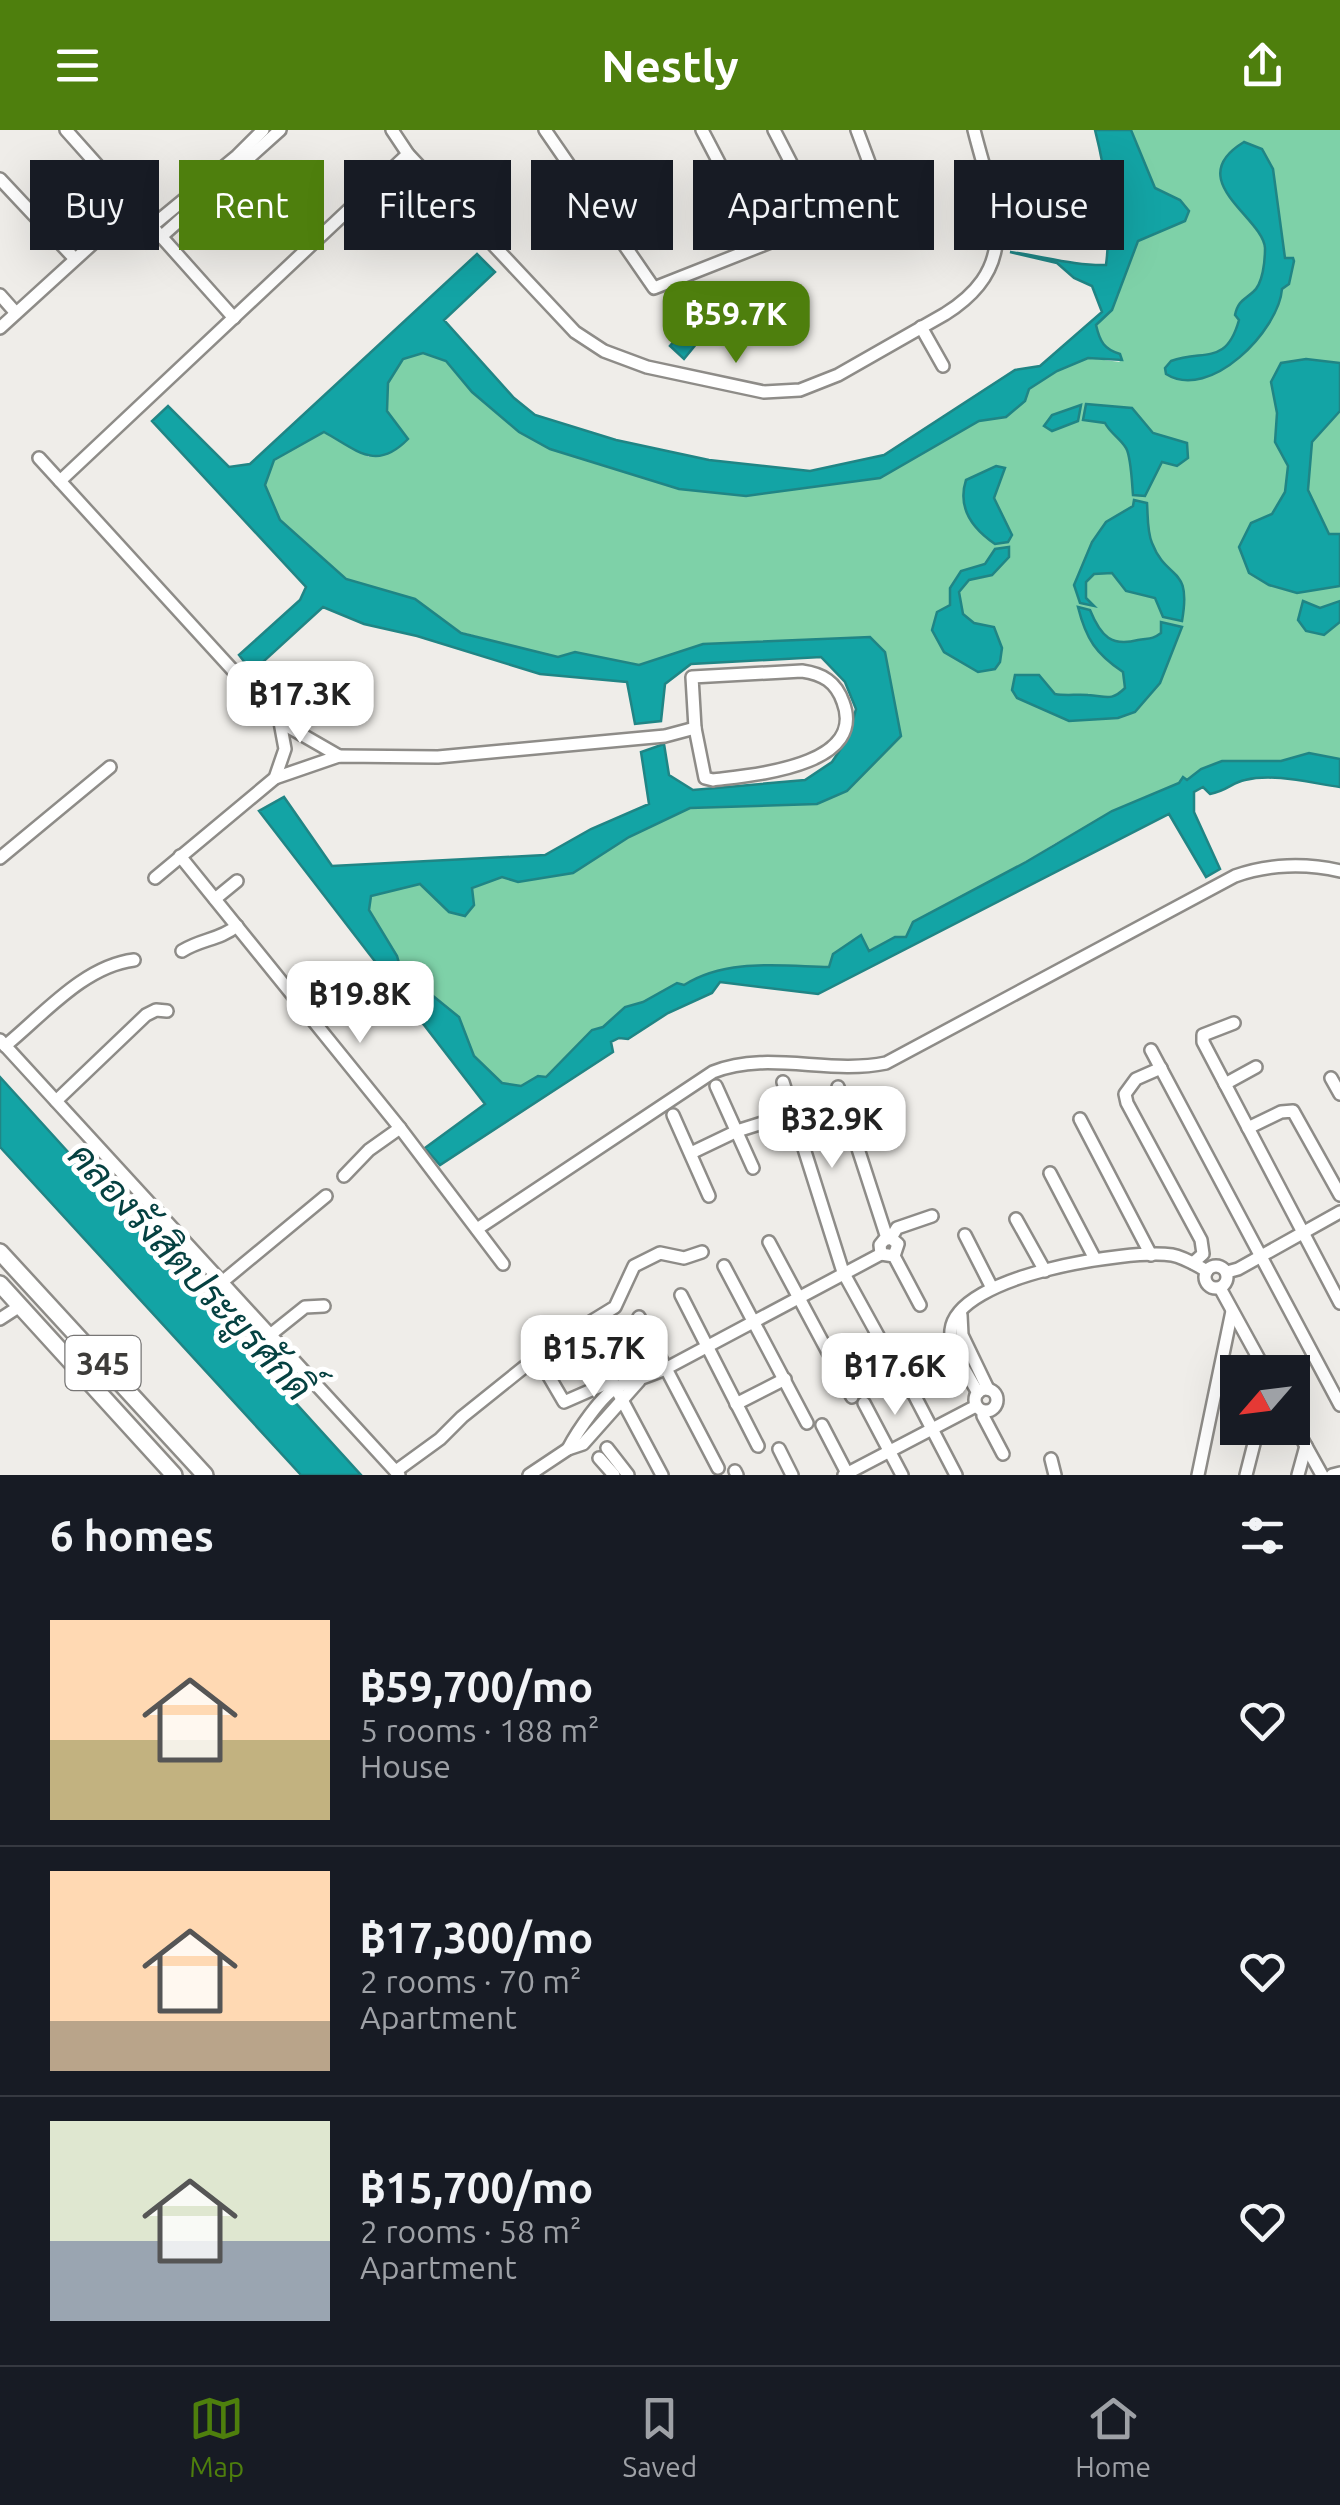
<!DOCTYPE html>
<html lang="en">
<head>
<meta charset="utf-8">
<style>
	body { margin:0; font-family:Ubuntu,Sarabun,sans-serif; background:#20242c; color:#f1f3f6; height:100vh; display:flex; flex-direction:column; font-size:38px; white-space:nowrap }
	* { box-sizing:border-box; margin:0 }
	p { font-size:32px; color:#9ea1a6 }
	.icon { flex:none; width:55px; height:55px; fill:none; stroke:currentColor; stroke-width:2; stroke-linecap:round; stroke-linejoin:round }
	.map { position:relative; height:1345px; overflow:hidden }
	.panel { display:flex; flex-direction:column; background:#171b24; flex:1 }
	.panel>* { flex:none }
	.top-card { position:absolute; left:30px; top:30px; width:1280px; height:90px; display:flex; gap:20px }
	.needle { width:65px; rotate:242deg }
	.fabs { position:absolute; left:1220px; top:1225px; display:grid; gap:20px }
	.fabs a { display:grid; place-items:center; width:90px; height:90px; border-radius:0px; background:#171b24; box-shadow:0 10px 40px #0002; font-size:50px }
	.price { position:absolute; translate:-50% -85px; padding:0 22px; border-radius:20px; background:#fff; color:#222; font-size:32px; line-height:65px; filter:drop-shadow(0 2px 5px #0008) }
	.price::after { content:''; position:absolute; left:50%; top:60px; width:30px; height:22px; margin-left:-15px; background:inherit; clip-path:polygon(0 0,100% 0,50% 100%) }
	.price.on { background:#4e7f0d; color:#fff }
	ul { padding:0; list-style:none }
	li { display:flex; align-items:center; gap:30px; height:250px; padding:0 50px }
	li+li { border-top:2px solid #363941 }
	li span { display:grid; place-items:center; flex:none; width:280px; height:200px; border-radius:0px; color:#555 }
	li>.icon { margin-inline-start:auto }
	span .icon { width:120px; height:120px; fill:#fffc; stroke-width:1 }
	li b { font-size:42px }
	h2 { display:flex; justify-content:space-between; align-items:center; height:120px; padding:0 50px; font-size:42px }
	.chip { padding:0 35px; border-radius:0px; background:#171b24; box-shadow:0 10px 40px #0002; font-size:35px; line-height:90px }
	.chip.on { background:#4e7f0d; color:#fff }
	header { display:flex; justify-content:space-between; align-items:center; height:130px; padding:0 50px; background:#4e7f0d; color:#fff; font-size:45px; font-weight:700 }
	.tabs { display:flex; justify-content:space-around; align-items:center; height:140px; border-top:2px solid #363941; background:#171b24; font-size:28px; color:#9ea1a6 }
	.tabs a { display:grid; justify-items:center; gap:5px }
	.tabs .on { color:#4e7f0d }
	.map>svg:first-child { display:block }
	.green { fill:#7ed1a8 }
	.water { fill:#13a4a5; stroke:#208585; stroke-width:2.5 }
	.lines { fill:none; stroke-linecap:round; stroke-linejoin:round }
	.minor-casing { stroke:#8e8c88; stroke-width:16 }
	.major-casing { stroke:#8e8c88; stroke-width:20 }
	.minor { stroke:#fff; stroke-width:11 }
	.major { stroke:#fff; stroke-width:15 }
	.labels { text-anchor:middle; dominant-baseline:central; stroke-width:10; stroke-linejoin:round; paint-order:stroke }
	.shield { fill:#fff; stroke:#777675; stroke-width:2.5 }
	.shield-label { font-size:32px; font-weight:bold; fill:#3d3c3a }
	.water-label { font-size:38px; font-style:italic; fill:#054141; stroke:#fff }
</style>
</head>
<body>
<header><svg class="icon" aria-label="menu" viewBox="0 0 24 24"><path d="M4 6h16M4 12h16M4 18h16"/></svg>Nestly<svg class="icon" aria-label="share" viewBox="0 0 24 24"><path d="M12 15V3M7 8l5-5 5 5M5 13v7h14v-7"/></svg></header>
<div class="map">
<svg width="1340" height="1345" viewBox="0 0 1340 1345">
	<rect width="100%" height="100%" fill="#efede9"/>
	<path class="green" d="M1131,0H1340V629L1309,623L1281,631H1221L1201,639L1187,650L1123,676L1054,714L906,807H895L869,822L861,805L829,837C781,836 726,828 683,855L677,853L643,872L625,877L603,897L592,900L546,947L538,946L521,956L502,953L474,926L459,887L401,840L397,826L369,780L371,766L421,754L449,782L472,759L502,747L519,752L573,743L629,707L690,678L817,674L847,661L901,606L870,507L703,514L639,535L575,522L558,527L461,502L415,469L346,449L280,390L265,355L274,330L324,302L369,327L387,281L388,253L403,229L423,223L446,231L472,262L519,302L550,319L679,359L746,366L880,348L979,291L1006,287L1025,271L1029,259L1057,241L1088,228L1120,232L1100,210L1096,196L1138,111L1185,91L1180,70L1155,58Z"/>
	<g class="water">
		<path d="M1095,0H1131L1155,58L1180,70L1189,81L1185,91L1138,111L1112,180L1096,195C1100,212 1104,219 1120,224L1122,230L1088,228L1057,241L1029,259L1025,271L1006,287L979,291L880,348L746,366L679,359L550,319L519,302L472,262L446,231L423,223L403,229L388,253L387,281L408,309C376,342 357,320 324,302L274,330L265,355L280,390L346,449L415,469L461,503L558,527L575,522L639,535L703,514L870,507L885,522L901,606L847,661L817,674L690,678L629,707L573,743L518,752L502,747L472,758L474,775L465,786L449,782L420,754L371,766L369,780L397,826L401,840L459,887L474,926L502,953L521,956L538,946L546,947L592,900L603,897L625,877L643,872L677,853L684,855C726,828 781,836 829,837L833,824L861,805L869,821L895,807H906L913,792L1026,732L1112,681L1179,653L1183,647L1187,650L1201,639L1222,631H1281L1309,623L1340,629V657C1310,653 1275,643 1245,650C1233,652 1227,661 1210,664L1203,657L1194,662V682L1220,739L1206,747L1169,684L818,864L720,852L712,863L668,883L628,909L619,908L611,912L613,922L440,1035L425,1018L485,974L259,681L284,667L332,736L545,725L591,699L649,674L641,622L664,614L669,645L693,660L805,650L832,632L848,608L856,579L845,552L821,527L691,534L665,554L661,591L635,594L627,552L540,544L417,506L364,494L323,477L252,542L239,525L300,470L306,457L152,291L168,276L229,337L250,334L477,124L495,142L444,190L514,268L535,285L616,310L709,330L810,341L884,325L1015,240L1040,236L1102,182L1092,156L1074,148L1057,133L1010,122C1041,126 1075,136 1106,135C1112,87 1107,47 1095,0Z"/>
		<path d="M1244,12L1262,19L1273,39L1285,128H1293L1294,131L1289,154L1282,159C1279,200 1210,272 1166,244L1165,238L1171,231C1205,219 1226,236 1239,190L1235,185C1238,171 1244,170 1253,162C1263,154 1265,131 1265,118C1263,87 1181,50 1244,12Z"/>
		<path d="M701,180L715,191L684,229L670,216Z"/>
		<path d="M1306,229L1340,233V281L1312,312L1308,360L1329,404H1340V456L1297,463L1269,455L1249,443L1239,417L1251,393L1272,384L1285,362L1288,336L1275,312L1277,283L1271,252L1281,233Z"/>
		<path d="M1086,274L1132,278L1153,303L1187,313L1188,328L1177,336L1162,332L1145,366L1133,365C1132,353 1131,326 1126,318C1120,308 1110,303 1105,293L1083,290Z"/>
		<path d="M1081,275L1078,291L1052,301L1044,296L1052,285Z"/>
		<path d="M996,336L1005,338L994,368L1012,405L1008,412L995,414C973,399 957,378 966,350Z"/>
		<path d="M1134,370L1147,373C1148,386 1147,401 1152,413C1167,452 1192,434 1182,491L1163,487L1155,468L1126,461L1112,443L1094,444L1086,452V468L1094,476L1080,473L1074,455L1092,412L1106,392L1133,376Z"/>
		<path d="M1009,417V427L992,445L969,450L959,462L963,484L974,493L994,497L1002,518L1000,532L995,539L978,542L944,522L932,500L937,482L950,475V458L961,441L985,434L995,419Z"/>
		<path d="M1303,471L1320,478L1340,471V492L1324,505L1306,501L1298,490Z"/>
		<path d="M1078,477L1090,480C1101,507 1112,517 1138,510C1148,508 1152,510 1161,503V492L1182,497L1160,553L1135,582L1118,588L1069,591L1017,568L1012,560L1015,545H1039L1055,564C1066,566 1077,564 1088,565C1106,566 1111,572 1125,558L1123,542C1096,524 1086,509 1078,477Z"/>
		<path d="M0,947L361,1345H301L0,1017Z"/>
	</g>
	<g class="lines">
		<g class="minor-casing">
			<g id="minor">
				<path d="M66,0L234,188"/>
				<path d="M392,0L408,24L575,202L604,221L647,237L764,262L800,260L838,245L945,184C1025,134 993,76 974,0"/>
				<path d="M545,0L654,158L877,70L879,59L857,0"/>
				<path d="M702,0L762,115"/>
				<path d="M774,0L822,93"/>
				<path d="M0,49L75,129"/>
				<path d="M152,96L237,26L263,0"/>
				<path d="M162,106L280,0"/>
				<path d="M0,165L16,183"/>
				<path d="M921,197L943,236"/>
				<path d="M0,198L134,76"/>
				<path d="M39,328L280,592L285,619L275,648L155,748"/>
				<path d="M60,351L408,24"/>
				<path d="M802,541C823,544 836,552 843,572C868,637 750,645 713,650L705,648L695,598L692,547Z"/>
				<path d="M280,592L339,626"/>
				<path d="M275,648L339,626L438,627L665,606L695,598"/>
				<path d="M180,726L400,998L503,1134"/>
				<path d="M0,728L110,637"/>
				<path d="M215,769L237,751"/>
				<path d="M182,821C201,809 219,810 237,796"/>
				<path d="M1234,893L1203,905V912L1340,1173"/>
				<path d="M0,910L399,1345"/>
				<path d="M5,916C43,885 84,836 134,830"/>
				<path d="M1151,920L1340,1275"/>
				<path d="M1161,938L1136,949L1125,964L1127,973L1201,1110L1203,1124L1193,1133"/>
				<path d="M1331,948L1340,964"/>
				<path d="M783,952L843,1142L898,1242"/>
				<path d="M1225,954L1256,937"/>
				<path d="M716,956L753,1038"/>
				<path d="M838,957L887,1108"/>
				<path d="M56,971L146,885L156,880L167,881"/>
				<path d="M673,985L709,1066"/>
				<path d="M1080,989L1151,1125"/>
				<path d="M1248,998L1281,982L1293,981L1340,1065"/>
				<path d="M802,1014L851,998"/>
				<path d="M691,1023L737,1001L791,984"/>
				<path d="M1050,1043L1095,1129"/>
				<path d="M344,1046L369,1020L400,998"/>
				<path d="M1016,1089L1045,1141"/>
				<path d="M477,1099L713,942C768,920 828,945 886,933L1235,746C1268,734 1306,733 1340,741"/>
				<path d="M965,1105L992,1158"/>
				<path d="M891,1108L897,1098L932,1086"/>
				<path d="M769,1112L852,1267"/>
				<path d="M894,1126L881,1124L880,1115L884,1110L891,1108L898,1114L894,1126L920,1175"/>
				<circle cx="1216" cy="1147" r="11"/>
				<path d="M724,1136L807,1293"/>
				<path d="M1227,1142L1238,1139L1340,1082"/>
				<path d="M222,1152L326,1066"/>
				<path d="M1220,1158L1266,1242"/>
				<path d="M681,1165L758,1316"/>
				<path d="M961,1185L962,1205L988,1259"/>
				<path d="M639,1187L718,1338"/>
				<path d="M0,1189L20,1176"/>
				<path d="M270,1205L305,1177L324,1176"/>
				<path d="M595,1219L662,1345"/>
				<path d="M547,1243L564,1272L612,1251"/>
				<path d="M907,1251L956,1345"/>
				<circle cx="986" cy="1270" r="11"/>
				<path d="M978,1263C969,1246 949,1219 951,1200C957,1145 1128,1119 1172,1125C1184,1127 1196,1135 1207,1141"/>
				<path d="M864,1273L902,1345"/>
				<path d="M736,1274L785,1249"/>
				<path d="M983,1281V1286L1003,1324"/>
				<path d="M1292,1291L1322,1345"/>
				<path d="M822,1295L848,1345"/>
				<path d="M607,1318L628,1345"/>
				<path d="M568,1319C577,1302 602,1264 619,1256C635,1250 650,1246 665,1239L881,1124"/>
				<path d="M779,1319L792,1345"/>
				<path d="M599,1328L614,1345"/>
				<path d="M1051,1329L1055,1345"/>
				<path d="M396,1341L440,1309L462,1287L548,1218L615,1177L634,1136L660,1123L684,1128L702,1122"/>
				<path d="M735,1341L737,1345"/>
				<path d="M529,1345L568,1319L583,1314L639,1251"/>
				<path d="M844,1345L976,1276"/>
				<path d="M1198,1345L1232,1181"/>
				<path d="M1246,1345L1258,1298"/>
				<path d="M1298,1345L1306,1316"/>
				<path d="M1332,1345L1340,1343"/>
			</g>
		</g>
		<g class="major-casing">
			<g id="major">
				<path d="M0,1122L205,1345"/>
				<path d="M0,1154L174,1345"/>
			</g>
		</g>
		<use href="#minor" class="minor"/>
		<use href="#major" class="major"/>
	</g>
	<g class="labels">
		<rect class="shield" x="65.5" y="1206" width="75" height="54" rx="8"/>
		<g class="shield-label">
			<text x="103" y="1233">345</text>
		</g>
		<g class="water-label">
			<text transform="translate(191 1141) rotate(47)">คลองรังสิตประยูรศักดิ์</text>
		</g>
	</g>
</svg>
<div class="fabs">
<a><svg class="needle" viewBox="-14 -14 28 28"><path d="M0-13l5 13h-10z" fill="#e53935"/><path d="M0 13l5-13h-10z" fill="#9ea1a6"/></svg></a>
</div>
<b class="price on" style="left:736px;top:236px">฿59.7K</b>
<b class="price" style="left:300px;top:616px">฿17.3K</b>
<b class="price" style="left:360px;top:916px">฿19.8K</b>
<b class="price" style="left:832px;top:1041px">฿32.9K</b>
<b class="price" style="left:594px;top:1270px">฿15.7K</b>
<b class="price" style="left:895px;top:1288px">฿17.6K</b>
<div class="top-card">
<a class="chip">Buy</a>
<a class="chip on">Rent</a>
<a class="chip">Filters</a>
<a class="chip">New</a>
<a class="chip">Apartment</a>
<a class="chip">House</a>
</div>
</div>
<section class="panel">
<h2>6 homes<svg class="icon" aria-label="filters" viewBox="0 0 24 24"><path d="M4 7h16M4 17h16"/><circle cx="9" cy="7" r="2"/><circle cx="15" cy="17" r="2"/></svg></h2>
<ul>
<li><span style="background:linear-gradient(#ffd9b3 60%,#c2b280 0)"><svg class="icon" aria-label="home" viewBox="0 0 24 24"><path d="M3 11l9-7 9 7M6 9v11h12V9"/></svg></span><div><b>฿59,700/mo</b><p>5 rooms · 188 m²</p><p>House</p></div><svg class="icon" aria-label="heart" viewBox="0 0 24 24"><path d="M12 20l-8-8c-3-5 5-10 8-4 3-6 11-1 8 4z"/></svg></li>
<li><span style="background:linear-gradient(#ffd9b3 75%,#b9a48a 0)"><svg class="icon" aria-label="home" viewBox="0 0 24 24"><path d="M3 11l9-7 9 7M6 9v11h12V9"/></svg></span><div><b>฿17,300/mo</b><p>2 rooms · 70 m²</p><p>Apartment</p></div><svg class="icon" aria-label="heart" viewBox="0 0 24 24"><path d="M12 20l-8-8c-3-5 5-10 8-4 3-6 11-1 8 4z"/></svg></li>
<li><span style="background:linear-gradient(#dfe7d0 60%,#9aa5b1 0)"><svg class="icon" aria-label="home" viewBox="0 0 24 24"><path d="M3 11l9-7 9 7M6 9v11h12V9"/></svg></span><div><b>฿15,700/mo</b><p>2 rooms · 58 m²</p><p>Apartment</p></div><svg class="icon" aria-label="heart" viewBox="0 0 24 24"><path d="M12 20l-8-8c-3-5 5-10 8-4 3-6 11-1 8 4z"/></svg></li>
</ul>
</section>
<nav class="tabs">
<a class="on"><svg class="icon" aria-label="map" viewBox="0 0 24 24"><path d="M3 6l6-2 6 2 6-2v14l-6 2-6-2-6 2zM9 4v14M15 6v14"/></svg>Map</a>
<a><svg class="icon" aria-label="saved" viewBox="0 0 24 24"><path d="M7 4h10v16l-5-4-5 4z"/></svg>Saved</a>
<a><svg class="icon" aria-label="home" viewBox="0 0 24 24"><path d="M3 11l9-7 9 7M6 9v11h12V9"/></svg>Home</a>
</nav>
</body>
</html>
